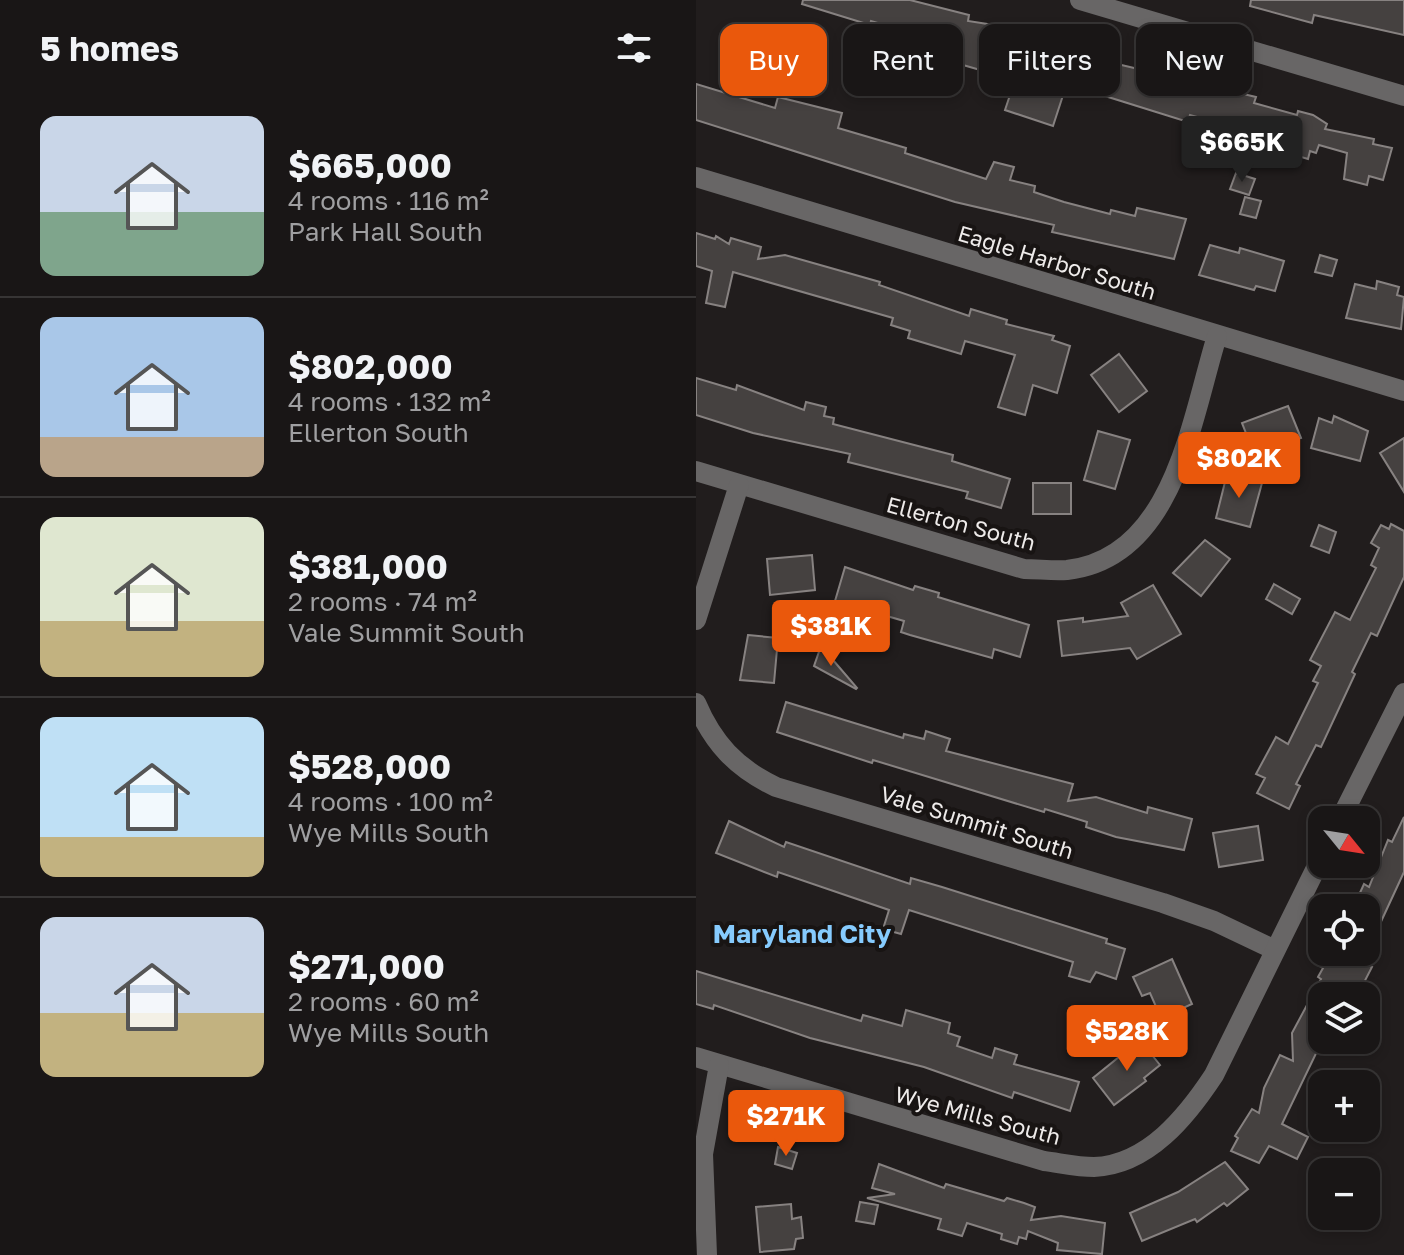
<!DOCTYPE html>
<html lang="en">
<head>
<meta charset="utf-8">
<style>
	body { margin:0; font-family:"Golos Text",sans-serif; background:#221f1f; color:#f1f3f6; height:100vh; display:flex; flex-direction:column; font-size:30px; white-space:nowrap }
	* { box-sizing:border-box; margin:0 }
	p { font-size:26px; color:#9f9fa1 }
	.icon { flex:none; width:44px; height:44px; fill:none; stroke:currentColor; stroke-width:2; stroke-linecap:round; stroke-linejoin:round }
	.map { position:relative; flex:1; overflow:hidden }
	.details { display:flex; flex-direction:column; background:#191616; width:696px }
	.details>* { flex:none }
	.guide { position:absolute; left:24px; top:24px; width:564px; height:72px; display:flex; gap:16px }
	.needle { width:52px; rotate:120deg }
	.tools { position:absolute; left:612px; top:806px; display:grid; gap:16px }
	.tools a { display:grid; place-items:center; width:72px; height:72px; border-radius:16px; background:#191616; box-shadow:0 4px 12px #0003,0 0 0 2px #373535; font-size:40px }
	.price { position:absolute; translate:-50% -68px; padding:0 18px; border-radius:8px; background:#ea580c; color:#fff; font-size:26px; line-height:52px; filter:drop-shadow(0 2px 4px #0008) }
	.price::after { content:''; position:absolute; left:50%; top:48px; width:24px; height:18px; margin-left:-12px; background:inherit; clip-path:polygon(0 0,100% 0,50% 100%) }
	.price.selected { background:#222; color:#fff }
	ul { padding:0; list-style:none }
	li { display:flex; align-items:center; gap:24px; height:200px; padding:0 40px }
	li+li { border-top:2px solid #373535 }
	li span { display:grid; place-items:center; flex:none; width:224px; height:160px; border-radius:16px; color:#555 }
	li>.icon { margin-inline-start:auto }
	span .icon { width:96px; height:96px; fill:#fffc; stroke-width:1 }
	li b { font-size:34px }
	h2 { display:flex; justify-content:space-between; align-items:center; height:96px; padding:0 40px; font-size:34px }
	.tag { padding:0 28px; border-radius:16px; background:#191616; box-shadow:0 4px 12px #0003,0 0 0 2px #373535; font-size:28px; line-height:72px }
	.tag.selected { background:#ea580c; color:#fff }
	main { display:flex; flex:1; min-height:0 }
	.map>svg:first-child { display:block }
	.building { fill:#454140; stroke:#878281; stroke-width:2 }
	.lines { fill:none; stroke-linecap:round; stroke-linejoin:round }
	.minor { stroke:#686666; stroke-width:20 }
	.labels { text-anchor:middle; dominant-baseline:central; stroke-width:8; stroke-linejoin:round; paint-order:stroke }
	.street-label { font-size:22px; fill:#eeebea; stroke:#181413 }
	.quarter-label { font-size:26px; font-weight:bold; fill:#86cbfe; stroke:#181413 }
</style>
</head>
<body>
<main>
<section class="details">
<h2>5 homes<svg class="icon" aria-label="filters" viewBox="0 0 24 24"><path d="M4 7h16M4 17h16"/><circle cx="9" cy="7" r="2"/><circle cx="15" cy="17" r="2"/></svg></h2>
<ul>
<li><span style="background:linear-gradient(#c9d6e8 60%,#7fa58c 0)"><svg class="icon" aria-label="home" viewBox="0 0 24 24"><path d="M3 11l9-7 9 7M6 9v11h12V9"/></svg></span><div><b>$665,000</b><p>4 rooms · 116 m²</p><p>Park Hall South</p></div></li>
<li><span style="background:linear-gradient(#a9c7e8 75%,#b9a48a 0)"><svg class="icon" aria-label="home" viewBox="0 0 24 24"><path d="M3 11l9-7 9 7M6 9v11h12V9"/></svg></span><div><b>$802,000</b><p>4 rooms · 132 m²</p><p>Ellerton South</p></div></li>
<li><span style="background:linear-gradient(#dfe7d0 65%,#c2b280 0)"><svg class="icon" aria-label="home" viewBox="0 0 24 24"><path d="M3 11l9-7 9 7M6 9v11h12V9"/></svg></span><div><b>$381,000</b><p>2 rooms · 74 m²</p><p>Vale Summit South</p></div></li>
<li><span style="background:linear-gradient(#bfe0f5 75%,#c2b280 0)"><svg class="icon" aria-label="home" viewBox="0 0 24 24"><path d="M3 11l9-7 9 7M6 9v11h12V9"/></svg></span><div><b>$528,000</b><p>4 rooms · 100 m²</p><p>Wye Mills South</p></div></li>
<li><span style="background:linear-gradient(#c9d6e8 60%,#c2b280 0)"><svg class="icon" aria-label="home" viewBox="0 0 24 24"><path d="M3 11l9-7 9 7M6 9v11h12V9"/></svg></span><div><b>$271,000</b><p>2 rooms · 60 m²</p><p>Wye Mills South</p></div></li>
</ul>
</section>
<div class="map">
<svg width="708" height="1255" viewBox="0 0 708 1255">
	<rect width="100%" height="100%" fill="#211d1d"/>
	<g class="building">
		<path d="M107,0H214L273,15L272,21L298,25L365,48L366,44L397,53L396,58L560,97L558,103L601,115L602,111L617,115L631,124L629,129L678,139L677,144L696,148L687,180L673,176L671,185L648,179L651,153L623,145L620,153L614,151L612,159L574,148L576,141L533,126L494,115L492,122L409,96L411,89L372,80L357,126L309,110L319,80L260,63L256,75L221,65L229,37L175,21L174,25L106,4Z"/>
		<path d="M555,0H708V35L618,15L616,23L554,6Z"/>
		<path d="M0,84L79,108L82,97L146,113L142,128L210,148L209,153L290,179L298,162L318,167L314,180L339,186L338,192L368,202L414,214L415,210L439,216L441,208L490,219L478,259L356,232L358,225L259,202L0,120Z"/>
		<path d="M540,173L559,179L553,195L534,189Z"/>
		<path d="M549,197L565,201L560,218L544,214Z"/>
		<path d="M0,233L19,239L20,236L33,244L35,238L65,247L62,259L89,255L184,282L183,285L273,316L275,309L311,320L310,324L358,336L356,340L374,346L361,393L337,385L329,415L302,407L319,355L269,341L265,354L212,338L214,331L195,325L197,318L37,272L29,307L10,303L16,271L0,266Z"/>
		<path d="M514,245L543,253L544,248L588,261L579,291L560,286L558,290L503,275Z"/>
		<path d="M624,255L641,260L636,276L619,272Z"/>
		<path d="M681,281L703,287L701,295L708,297L705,329L650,318L659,284L680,289Z"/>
		<path d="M423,354L451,391L423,412L395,375Z"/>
		<path d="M0,378L40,390L41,385L108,410L110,402L130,407L128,416L138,418L137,424L257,455L256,461L314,479L305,508L270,498L272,492L152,462L154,454L57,433L0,415Z"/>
		<path d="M592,406L605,438L559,456L546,423Z"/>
		<path d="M638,416L672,431L664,461L615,448L623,418L636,423Z"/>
		<path d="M402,431L434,440L419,489L388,480Z"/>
		<path d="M708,438V492L684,453Z"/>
		<path d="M531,474L566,483L554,527L520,518Z"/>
		<rect x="337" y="483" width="38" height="31"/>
		<path d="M695,524L708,531V577L681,636L675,633L656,672L659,674L625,747L620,745L600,784L604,786L593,809L561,793L569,778L560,774L580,737L592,744L622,683L617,681L625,666L614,660L639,612L654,620L680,568L675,565L683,548L675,543L685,525L693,529Z"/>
		<path d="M623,525L640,532L633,553L615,546Z"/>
		<path d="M509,540L534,559L505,596L477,573Z"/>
		<path d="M116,555L119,590L74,595L71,559Z"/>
		<path d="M149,567L217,590L219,586L243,593L242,597L333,625L324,657L298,649L296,658L214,635L205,632L208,621L139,601Z"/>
		<path d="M578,584L604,599L596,614L570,599Z"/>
		<path d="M457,585L485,634L441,659L434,648L366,656L362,621L387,618V622L432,616L425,603Z"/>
		<path d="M52,635L82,638L78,683L44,680Z"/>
		<path d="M125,646L161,688L160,689L118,666Z"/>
		<path d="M90,702L207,738L208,734L228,739L230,731L254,739L250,751L377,784L372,801L400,797L451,813L452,807L496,819L488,850L420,837L390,827L391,822L349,809L348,812L177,760L176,763L81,732Z"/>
		<path d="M708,817V872L670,954V908H657L668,884L673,887L692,840L696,842Z"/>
		<path d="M33,821L88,847L90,842L214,884L215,878L246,887L411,939L410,943L429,949L420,979L400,972L394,982L373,976L377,962L213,910L205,934L187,929L193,910L82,872L81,877L20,853Z"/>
		<path d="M562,826L567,860L523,867L517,833Z"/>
		<path d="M628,952H669L664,961L676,967L661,996L646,991L644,996H626V1041L586,1124L612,1137L601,1159L573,1146L563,1163L535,1151L542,1138L539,1136L556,1109L563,1113L568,1088L584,1055L597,1061L596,1033L625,979L622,977L627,968L622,965Z"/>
		<path d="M476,959L496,1004L465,1018L454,993L446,996L437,977Z"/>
		<path d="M0,971L165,1021L167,1015L206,1026L210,1010L254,1023L252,1033L264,1037L261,1046L296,1058L299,1048L321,1055L318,1064L383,1082L374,1111L318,1092L316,1098L228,1067L114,1038L18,1005L17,1009L0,1004Z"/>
		<path d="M444,1040L464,1065L448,1078L450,1081L418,1105L397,1078Z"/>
		<path d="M82,1147L101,1153L96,1169L79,1164Z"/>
		<path d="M529,1162L552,1189L531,1206L528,1203L501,1222L499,1219L446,1241L434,1213L482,1192Z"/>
		<path d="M183,1164L248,1188L250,1184L308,1201L311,1198L328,1203L339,1207L335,1220L365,1216L409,1223L406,1254L361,1250L362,1243L332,1231L330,1239L323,1237L321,1244L305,1239L306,1234L271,1223L266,1236L242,1229L245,1219L171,1198L199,1194L176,1188Z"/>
		<path d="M164,1202L182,1205L178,1224L160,1221Z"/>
		<path d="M95,1204L96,1219L105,1217L107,1238L100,1239L98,1249L64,1252L60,1207Z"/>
	</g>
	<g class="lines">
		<g class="minor">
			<path d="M384,0L708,96"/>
			<path d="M0,177L708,391"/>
			<path d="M0,471L328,569C342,569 357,571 371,570C478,558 495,420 521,336"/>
			<path d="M0,620L43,485"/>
			<path d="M0,703C17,743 40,768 80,787L467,903L518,921L579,950"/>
			<path d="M644,820L708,693"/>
			<path d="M0,1057L348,1161C364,1163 382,1167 398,1167C452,1165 491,1116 518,1075L626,856"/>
			<path d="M11,1255L7,1154L23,1065"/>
		</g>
	</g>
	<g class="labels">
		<g class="street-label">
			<text transform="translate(361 262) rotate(17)">Eagle Harbor South</text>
			<text transform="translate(265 523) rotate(15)">Ellerton South</text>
			<text transform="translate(281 822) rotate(17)">Vale Summit South</text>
			<text transform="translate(282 1115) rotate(15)">Wye Mills South</text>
		</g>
		<g class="quarter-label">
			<text x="106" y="933">Maryland City</text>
		</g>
	</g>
</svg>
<div class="tools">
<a><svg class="needle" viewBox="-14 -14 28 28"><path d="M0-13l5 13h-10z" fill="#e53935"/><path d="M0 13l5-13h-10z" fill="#9f9fa1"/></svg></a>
<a><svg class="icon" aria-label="locate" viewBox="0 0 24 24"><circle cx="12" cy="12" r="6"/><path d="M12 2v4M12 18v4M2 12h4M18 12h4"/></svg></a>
<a><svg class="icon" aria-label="layers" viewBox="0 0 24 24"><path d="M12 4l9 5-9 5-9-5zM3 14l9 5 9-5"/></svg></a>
<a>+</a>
<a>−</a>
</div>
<b class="price selected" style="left:546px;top:184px">$665K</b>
<b class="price" style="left:543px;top:500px">$802K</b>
<b class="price" style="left:135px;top:668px">$381K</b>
<b class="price" style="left:431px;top:1073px">$528K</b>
<b class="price" style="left:90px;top:1158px">$271K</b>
<div class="guide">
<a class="tag selected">Buy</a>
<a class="tag">Rent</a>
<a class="tag">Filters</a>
<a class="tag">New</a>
</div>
</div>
</main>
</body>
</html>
